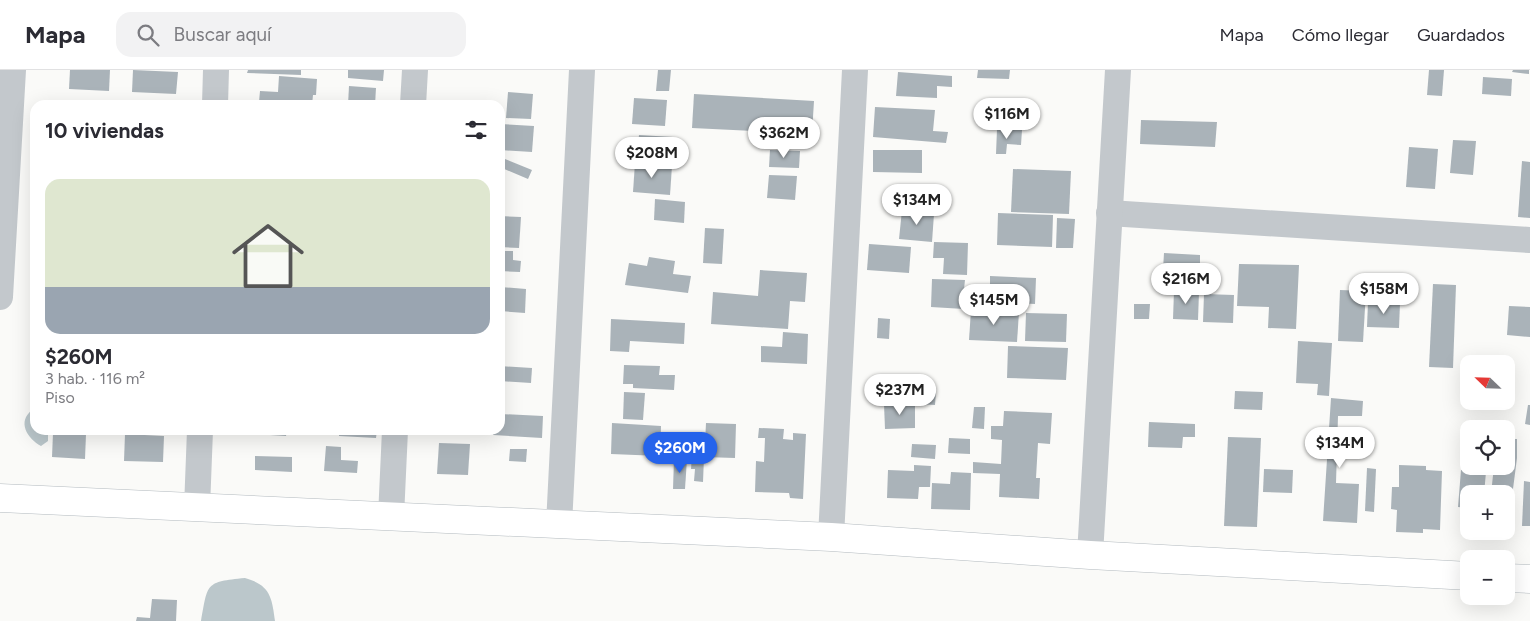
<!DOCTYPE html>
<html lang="es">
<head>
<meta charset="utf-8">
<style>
	body { margin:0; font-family:Figtree,sans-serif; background:#f2f2f3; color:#2b2b33; height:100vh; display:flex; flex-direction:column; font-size:19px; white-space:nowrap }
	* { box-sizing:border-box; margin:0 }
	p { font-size:16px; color:#7c7c81 }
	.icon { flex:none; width:28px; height:28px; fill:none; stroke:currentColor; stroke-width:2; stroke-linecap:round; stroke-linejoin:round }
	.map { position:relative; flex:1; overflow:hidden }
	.drawer { position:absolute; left:30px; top:30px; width:475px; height:335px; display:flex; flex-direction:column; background:#fff; border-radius:15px; box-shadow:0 5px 20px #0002 }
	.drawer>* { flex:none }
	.needle { width:32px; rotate:293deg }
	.controls { position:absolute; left:1460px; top:285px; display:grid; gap:10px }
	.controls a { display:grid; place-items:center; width:55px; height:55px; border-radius:10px; background:#fff; box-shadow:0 5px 20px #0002; font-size:25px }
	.price { position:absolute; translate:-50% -42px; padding:0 11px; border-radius:18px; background:#fff; color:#222; font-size:16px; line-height:32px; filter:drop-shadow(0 1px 2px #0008) }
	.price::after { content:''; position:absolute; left:50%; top:30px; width:15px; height:11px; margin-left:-8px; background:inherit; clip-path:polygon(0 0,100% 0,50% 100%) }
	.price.current { background:#2563eb; color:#fff }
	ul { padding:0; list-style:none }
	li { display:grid; align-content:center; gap:10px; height:265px; padding:0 15px }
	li+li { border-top:1px solid #e1e1e2 }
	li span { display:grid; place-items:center; height:155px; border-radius:15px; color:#555 }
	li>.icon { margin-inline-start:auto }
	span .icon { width:90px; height:90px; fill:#fffc; stroke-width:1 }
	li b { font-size:21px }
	h2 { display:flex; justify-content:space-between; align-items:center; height:60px; padding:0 15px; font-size:21px }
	header { display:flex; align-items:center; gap:30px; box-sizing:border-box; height:70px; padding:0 25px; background:#fff; border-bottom:1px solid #e1e1e2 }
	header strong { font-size:24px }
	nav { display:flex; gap:28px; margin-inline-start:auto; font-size:18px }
	.search { width:350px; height:45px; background:#f2f2f3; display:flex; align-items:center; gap:12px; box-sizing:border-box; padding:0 18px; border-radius:15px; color:#7c7c81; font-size:19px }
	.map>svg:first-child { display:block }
	.water { fill:#bbc7cb }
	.building { fill:#aab3b9 }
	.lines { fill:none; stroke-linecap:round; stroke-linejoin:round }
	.secondary-casing { stroke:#b3babf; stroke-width:29 }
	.minor { stroke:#c3c8cc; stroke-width:26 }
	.secondary { stroke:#fff; stroke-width:28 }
</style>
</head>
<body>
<header>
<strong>Mapa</strong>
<div class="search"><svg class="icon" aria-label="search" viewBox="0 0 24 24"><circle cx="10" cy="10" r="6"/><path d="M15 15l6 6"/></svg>Buscar aquí</div>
<nav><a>Mapa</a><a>Cómo llegar</a><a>Guardados</a></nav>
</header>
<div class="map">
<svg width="1530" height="551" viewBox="0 0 1530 551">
	<rect width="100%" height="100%" fill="#fafaf8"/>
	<g class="water">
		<path d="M32,340L35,343V360L48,362V371L41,376C27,368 17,352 32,340Z"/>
		<path d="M245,508C270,515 272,527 275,551H201C208,513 205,512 245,508Z"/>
	</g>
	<g class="building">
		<path d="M70,0H110L109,21L69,19Z"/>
		<path d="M133,0L178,2L176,24L132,22Z"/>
		<path d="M248,0H301V5L247,3Z"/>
		<path d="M348,0H384L383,11L348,8Z"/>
		<path d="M658,0H671L669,21H656Z"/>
		<path d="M978,0H1010L1009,9L977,8Z"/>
		<path d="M1429,0H1444L1442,26L1427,25Z"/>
		<path d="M1513,0H1529V4L1512,2Z"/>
		<path d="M898,2L952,6V17L937,16V28L896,26Z"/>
		<path d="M279,6L317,9L316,25H313L312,35L259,32L260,21L278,22Z"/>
		<path d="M1483,7L1512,9L1511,26L1482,24Z"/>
		<path d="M349,16L376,18L375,35H348Z"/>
		<path d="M508,22L533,24L531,49L506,48Z"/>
		<path d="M694,24L814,31L812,64L692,58Z"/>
		<path d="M634,28L667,30L665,56L632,54Z"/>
		<path d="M68,30L106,32V35H67Z"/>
		<path d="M875,37L935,40L933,61L948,62L946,73L873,67Z"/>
		<path d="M1141,50L1217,52L1215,77L1140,74Z"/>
		<path d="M500,54L534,56L532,82L500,80Z"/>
		<path d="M997,59L1022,60L1021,75L1007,74L1006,84H996Z"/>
		<path d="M639,65L673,67L672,88L637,86Z"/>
		<path d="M1453,70L1476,71L1473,105L1450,103Z"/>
		<path d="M1409,77L1438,79L1435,119L1406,117Z"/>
		<path d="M770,80L800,81L799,98L769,97Z"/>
		<path d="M873,80H922V103L873,102Z"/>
		<path d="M500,87L532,100L528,109L502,98L500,101Z"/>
		<path d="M1522,91L1530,92V148L1518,147Z"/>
		<path d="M635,93L672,96L670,125L633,122Z"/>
		<path d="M1013,99L1071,101L1069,144L1011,142Z"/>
		<path d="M769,105L797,106L795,130L767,128Z"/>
		<path d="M902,120L922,121L921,133L902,132Z"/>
		<path d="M655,129L685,132L684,153L654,150Z"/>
		<path d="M902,140L934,144L932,172L899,169Z"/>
		<path d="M998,143L1053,145L1052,177L997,175Z"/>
		<path d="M500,146L521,147L519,178L500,177Z"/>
		<path d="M1057,148L1075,149L1073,178H1056Z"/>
		<path d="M705,158L724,159L722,194L703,193Z"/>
		<path d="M934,172L968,173L967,205L943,204L944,188H933Z"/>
		<path d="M869,174L911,177L909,203L867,200Z"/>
		<path d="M500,181H513V190L521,191L520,202L500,201Z"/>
		<path d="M1164,183L1200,185V197H1212L1211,218L1162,216Z"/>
		<path d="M649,187L675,191L673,204L691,206L688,223L625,215L629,193L647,196Z"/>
		<path d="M1239,194L1299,195L1296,259L1268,258L1269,237L1237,236Z"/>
		<path d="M760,200L807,203L805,232L790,231L788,259L711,254L713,222L758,226Z"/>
		<path d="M990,206L1036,208L1035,234L1014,233V222L990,221Z"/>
		<path d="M1368,207H1386L1385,215L1400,216V230L1368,229Z"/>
		<path d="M932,209L965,210L964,219L980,220V230L964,229V239L931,237Z"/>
		<path d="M1433,214L1456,215L1453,298L1429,297Z"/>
		<path d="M500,217L526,219L525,243L500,241Z"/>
		<path d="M1340,220L1366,221L1363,272L1338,271Z"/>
		<path d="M1174,221L1199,222L1198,250L1173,249Z"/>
		<path d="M1204,224L1234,225L1233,253L1203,252Z"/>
		<path d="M1368,232L1400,233L1399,258L1367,257Z"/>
		<path d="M1134,234H1150L1149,249H1134Z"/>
		<path d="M1509,236L1530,237V267L1507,265Z"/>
		<path d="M971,240L1019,242L1017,272L969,270Z"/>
		<path d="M1026,243L1067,244L1066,272L1025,271Z"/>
		<path d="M878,248L890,249L889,269L877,268Z"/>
		<path d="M611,249L685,253L684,274L630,271L629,282L610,281Z"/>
		<path d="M783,262L808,264L807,294L761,292V276L782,277Z"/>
		<path d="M1298,271L1332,273L1329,326L1317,325L1318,314L1296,313Z"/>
		<path d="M1008,276L1068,278L1066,310L1007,308Z"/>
		<path d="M624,295L660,296L659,305H675L674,320L633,318V314H623Z"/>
		<path d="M500,296L532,298L531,313L500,311Z"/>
		<path d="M919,321L936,322L935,335L918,334Z"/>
		<path d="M1235,321L1263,322L1262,340L1234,339Z"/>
		<path d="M1506,321H1509L1508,335L1494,334V331H1506Z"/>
		<path d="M624,322L645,323L643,350L623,349Z"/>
		<path d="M1331,328L1363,331L1362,346H1338L1336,413L1359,414L1357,453L1323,451Z"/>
		<path d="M915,333V358L885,359L884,334Z"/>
		<path d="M1528,335H1530V355L1525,354Z"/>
		<path d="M974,337H985L984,359L972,358Z"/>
		<path d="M1004,341L1052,343L1050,374L1038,373L1036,408H1040L1039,429L999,427L1000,404L973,403V392L1001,394L1002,370L991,369V356H1003Z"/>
		<path d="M500,344L543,346L542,368L493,365V360H500Z"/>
		<path d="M1149,352L1195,354V367H1183L1182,378L1148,377Z"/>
		<path d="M612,353L661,356L660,386L611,384Z"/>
		<path d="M706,353L736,354L735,388L704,387L703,412L694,411L695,399H691L693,372L705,373Z"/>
		<path d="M759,358L784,359L783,369L793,370V363L806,364L803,429L790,428L789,423L755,422L756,391L764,392L765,368H758Z"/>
		<path d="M239,360H287L286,366L239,363Z"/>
		<path d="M339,360H377L376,368L339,366Z"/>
		<path d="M53,363L86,364L85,389L52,387Z"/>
		<path d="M125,364L164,366L163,392L124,391Z"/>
		<path d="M1228,367L1261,368L1257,457L1224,456Z"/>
		<path d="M949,368L970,369V384L948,383Z"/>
		<path d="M1506,369H1517V388L1510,442L1506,441V424H1491L1494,396H1506Z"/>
		<path d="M439,373L470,374L468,405L437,404Z"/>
		<path d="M912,374L936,375L935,389L911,387Z"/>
		<path d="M326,376L341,377V390L358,391L357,403L324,401Z"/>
		<path d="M510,379H527L526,392L509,391Z"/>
		<path d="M255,386L292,387V402L255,400Z"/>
		<path d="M674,389H687L685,419H673Z"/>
		<path d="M914,395L931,396L930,417H919L918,429L887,428L888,400L914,401Z"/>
		<path d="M1399,395L1426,396V400L1442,401L1440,460L1423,459V463L1396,462L1397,440L1391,439L1392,417H1399Z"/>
		<path d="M1367,398L1376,399L1374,442L1365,441Z"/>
		<path d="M1264,399L1293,400L1292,423L1263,422Z"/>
		<path d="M1461,400L1486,402L1484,424H1469V438L1458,437Z"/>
		<path d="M951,402L971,403L970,440L931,439L932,413L950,414Z"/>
		<path d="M1524,411L1530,412V456H1522Z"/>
		<path d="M152,529L177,530L176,551H136L137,547L150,548Z"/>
	</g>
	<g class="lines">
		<g class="secondary-casing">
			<g id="secondary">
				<path d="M0,428L831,467L1090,485L1469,506"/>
				<path d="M1506,508L1530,509"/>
			</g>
		</g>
		<g class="minor">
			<path d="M215,35L216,0"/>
			<path d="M413,35L415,0"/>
			<path d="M1109,143L1530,170"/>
			<path d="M0,227L13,0"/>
			<path d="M197,438L200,360"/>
			<path d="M391,447L395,360"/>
			<path d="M559,455L582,0"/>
			<path d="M831,467L855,0"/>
			<path d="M1090,485L1118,0"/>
		</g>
		<use href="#secondary" class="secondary"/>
	</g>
</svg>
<div class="controls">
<a><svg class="needle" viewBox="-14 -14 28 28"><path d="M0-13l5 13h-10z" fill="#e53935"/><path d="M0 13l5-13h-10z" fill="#7c7c81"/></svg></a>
<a><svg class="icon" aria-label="locate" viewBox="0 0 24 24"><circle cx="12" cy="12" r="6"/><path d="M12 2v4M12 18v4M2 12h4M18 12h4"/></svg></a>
<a>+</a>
<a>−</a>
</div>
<b class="price" style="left:1007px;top:70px">$116M</b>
<b class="price" style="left:784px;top:89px">$362M</b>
<b class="price" style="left:652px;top:109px">$208M</b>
<b class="price" style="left:917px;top:156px">$134M</b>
<b class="price" style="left:1186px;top:235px">$216M</b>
<b class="price" style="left:1384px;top:245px">$158M</b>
<b class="price" style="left:994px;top:256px">$145M</b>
<b class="price" style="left:900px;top:346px">$237M</b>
<b class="price" style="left:1340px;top:399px">$134M</b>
<b class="price current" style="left:680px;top:404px">$260M</b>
<section class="drawer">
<h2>10 viviendas<svg class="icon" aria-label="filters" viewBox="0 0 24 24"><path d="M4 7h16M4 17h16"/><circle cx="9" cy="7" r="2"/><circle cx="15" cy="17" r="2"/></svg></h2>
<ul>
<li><span style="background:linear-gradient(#dfe7d0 70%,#9aa5b1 0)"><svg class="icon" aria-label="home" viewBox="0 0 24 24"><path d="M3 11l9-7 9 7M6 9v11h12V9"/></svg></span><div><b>$260M</b><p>3 hab. · 116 m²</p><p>Piso</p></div></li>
</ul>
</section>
</div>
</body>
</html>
